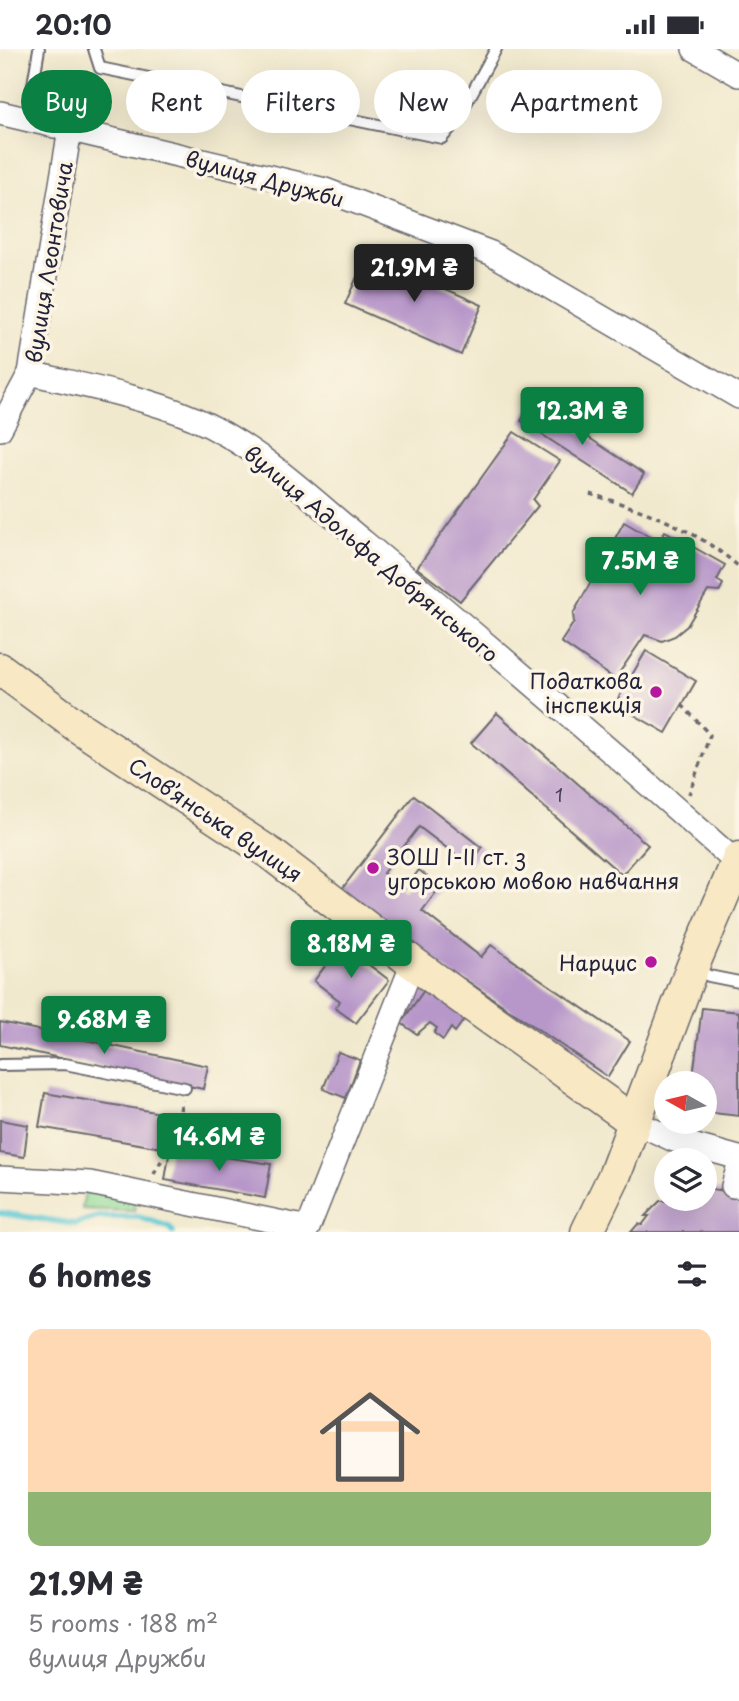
<!DOCTYPE html>
<html lang="en">
<head>
<meta charset="utf-8">
<style>
	body { margin:0; font-family:"Playpen Sans",sans-serif; background:#f2f2f3; color:#2b2b33; height:100vh; display:flex; flex-direction:column; font-size:26px; white-space:nowrap }
	* { box-sizing:border-box; margin:0 }
	p { font-size:23px; color:#7c7c81 }
	.icon { flex:none; width:38px; height:38px; fill:none; stroke:currentColor; stroke-width:2; stroke-linecap:round; stroke-linejoin:round }
	.map { position:relative; height:1183px; overflow:hidden }
	.drawer { display:flex; flex-direction:column; background:#fff; flex:1 }
	.drawer>* { flex:none }
	.banner { position:absolute; left:21px; top:21px; width:698px; height:63px; display:flex; gap:14px }
	.needle { width:46px; rotate:278deg }
	.buttons { position:absolute; left:654px; top:1022px; display:grid; gap:14px }
	.buttons a { display:grid; place-items:center; width:63px; height:63px; border-radius:50%; background:#fff; box-shadow:0 7px 28px #0002; font-size:35px }
	.price { position:absolute; translate:-50% -60px; padding:0 16px; border-radius:7px; background:#0b8043; color:#fff; font-size:23px; line-height:46px; filter:drop-shadow(0 2px 4px #0008) }
	.price::after { content:''; position:absolute; left:50%; top:42px; width:21px; height:16px; margin-left:-10px; background:inherit; clip-path:polygon(0 0,100% 0,50% 100%) }
	.price.on { background:#222; color:#fff }
	ul { padding:0; list-style:none }
	li { display:grid; align-content:center; gap:14px; height:371px; padding:0 28px }
	li+li { border-top:2px solid #e1e1e2 }
	li span { display:grid; place-items:center; height:217px; border-radius:14px; color:#555 }
	li>.icon { margin-inline-start:auto }
	span .icon { width:126px; height:126px; fill:#fffc; stroke-width:1 }
	li b { font-size:30px }
	h2 { display:flex; justify-content:space-between; align-items:center; height:84px; padding:0 28px; font-size:30px }
	.tag { padding:0 24px; border-radius:32px; background:#fff; box-shadow:0 7px 28px #0002; font-size:24px; line-height:63px }
	.tag.on { background:#0b8043; color:#fff }
	.status { display:flex; justify-content:space-between; align-items:center; height:49px; padding:0 35px; background:#fff; direction:ltr }
	.status svg { height:19px; fill:currentColor }
	.map>svg:first-child { display:block }
	.green { fill:#90dc9a; stroke:#597f6a; stroke-width:2 }
	.lines { fill:none; stroke-linecap:round; stroke-linejoin:round }
	.stream { stroke:#5bc7d5; stroke-width:6 }
	.building { fill:#b797c9 }
	.lane-casing { stroke:#6a686e; stroke-width:14 }
	.street-casing { stroke:#6a686e; stroke-width:26 }
	.secondary-casing { stroke:#6a686e; stroke-width:35 }
	.path { stroke:#6a686e; stroke-width:3.5; stroke-dasharray:5 5; stroke-linecap:butt }
	.lane { stroke:#fff; stroke-width:10 }
	.street { stroke:#fff; stroke-width:23 }
	.secondary { stroke:#f8e8c3; stroke-width:32 }
	.poi-dot { fill:#b5179e; stroke:#fcf5e5; stroke-width:2.5 }
	.labels { text-anchor:middle; dominant-baseline:central; stroke-width:7; stroke-linejoin:round; paint-order:stroke }
	.number-label { font-size:18px; fill:#473f5e }
	.street-label { font-size:21px; fill:#22223b; stroke:#fcf5e5 }
	.poi-label { font-size:21px; fill:#22223b; stroke:#fcf5e5; text-anchor:end }
</style>
</head>
<body>
<div class="status"><b>20:10</b><svg viewBox="0 0 49 12"><path d="M0 12V9h3v3zM5 12V6h3v6zM10 12V3h3v9zM15 12V0h3v12zM26 1h20v11H26zM47 4h2v5h-2z"/></svg></div>
<div class="map">
<svg width="739" height="1183" viewBox="0 0 739 1183">
	<rect width="100%" height="100%" fill="#fcf5e5"/>
	<filter id="ink" filterUnits="userSpaceOnUse"><feTurbulence type="fractalNoise" baseFrequency=".0143" numOctaves="2"/><feDisplacementMap in="SourceGraphic" scale="14" xChannelSelector="R" yChannelSelector="G"/><feConvolveMatrix kernelMatrix="1 2 1 2 8 2 1 2 1" color-interpolation-filters="sRGB"/></filter>
	<filter id="wash" filterUnits="userSpaceOnUse"><feTurbulence type="fractalNoise" baseFrequency=".00686" numOctaves="4" result="noise"/><feDisplacementMap in="SourceGraphic" scale="28" xChannelSelector="R" yChannelSelector="G"/><feGaussianBlur stdDeviation="1.57" result="paint"/><feColorMatrix in="noise" values="0 0 0 0 0 0 0 0 0 0 0 0 0 0 0 0 0 1.4 0 .05"/><feComposite in="paint" operator="in"/></filter>
	<g filter="url(#wash)">
		<rect width="100%" height="100%" fill="#f1e9cd"/>
		<path class="green" d="M85,1142L135,1151L134,1162L82,1160Z"/>
		<g class="lines">
			<path class="stream" d="M0,1164L75,1175L98,1168H139L169,1178L173,1183"/>
		</g>
		<g id="blocks">
			<g class="building">
				<path d="M367,205L482,256L461,306L345,255Z"/>
				<path d="M533,352L644,425L632,444L521,372Z"/>
				<path d="M514,383L560,412L533,451L538,457L460,552L417,519Z"/>
				<path d="M624,473L659,493L665,482L725,516L717,531L723,535L719,543L708,542L687,577L675,587L662,592L645,586L615,630L561,593L574,573L573,565Z"/>
				<path d="M646,602L696,632L666,684L615,655Z"/>
				<path d="M497,664L648,796L622,826L471,694Z"/>
				<path d="M414,746L482,799L469,816L419,778L383,824L404,841L419,821L440,838L422,862L481,908L491,896L630,992L608,1028L479,940L464,930L462,933L342,840Z"/>
				<path d="M346,889L369,906L364,912L389,931L356,974L335,959L340,952L314,932Z"/>
				<path d="M427,937L468,965L455,983L451,979L443,991L434,984L437,979L430,974L417,985L401,974Z"/>
				<path d="M702,959L739,963V1067L705,1063V1034H692Z"/>
				<path d="M0,973L208,1017L203,1040L0,996Z"/>
				<path d="M338,1003L360,1011L346,1049L323,1040Z"/>
				<path d="M45,1044L167,1065L162,1099L39,1078Z"/>
				<path d="M0,1071L28,1076L24,1108L0,1104Z"/>
				<path d="M170,1100L271,1115L265,1149L165,1131Z"/>
				<path d="M705,1139L739,1144V1183H631L638,1175L642,1176L649,1167H645L660,1152L705,1150Z"/>
			</g>
		</g>
	</g>
	<g filter="url(#ink)">
		<use href="#blocks" fill-opacity="0" stroke="#6a686e" stroke-width="2"/>
		<g class="lines">
			<g class="lane-casing">
				<g id="lane">
					<path d="M94,0L100,19L442,89L457,71L496,0"/>
					<path d="M27,71L39,0"/>
					<path d="M695,920L709,927L739,933"/>
					<path d="M0,1016L65,1015L185,1039"/>
				</g>
			</g>
			<g class="street-casing">
				<g id="street">
					<path d="M694,0L739,26"/>
					<path d="M0,64L325,141L491,204L739,348"/>
					<path d="M30,324C85,337 141,347 193,369C257,396 311,450 364,493C490,597 615,705 737,814"/>
					<path d="M0,380L30,324L70,80"/>
					<path d="M633,1072L674,1091L739,1109"/>
					<path d="M739,1116L733,1137H739"/>
					<path d="M0,1129L90,1134L308,1179L413,914"/>
				</g>
			</g>
			<g class="secondary-casing">
				<g id="secondary">
					<path d="M0,620L77,677L271,805L413,914L633,1072"/>
					<path d="M587,1183L615,1125L692,919L739,809"/>
				</g>
			</g>
			<g class="path">
				<path d="M590,445C642,460 697,480 739,518"/>
				<path d="M682,656L710,686L689,745"/>
				<path d="M154,1125L176,1085L182,1051"/>
			</g>
			<use href="#lane" class="lane"/>
			<use href="#street" class="street"/>
			<use href="#secondary" class="secondary"/>
		</g>
	</g>
	<g class="poi-dot">
		<circle cx="656" cy="643" r="7"/>
		<circle cx="373" cy="819" r="7"/>
		<circle cx="651" cy="913" r="7"/>
	</g>
	<g class="labels">
		<g class="number-label">
			<text x="559" y="745">1</text>
		</g>
		<g class="street-label">
			<text transform="translate(265 129) rotate(15)">вулиця Дружби</text>
			<text transform="translate(48 213) rotate(-81)">вулиця Леонтовича</text>
			<text transform="translate(372 504) rotate(40)">вулиця Адольфа Добрянського</text>
			<text transform="translate(216 770) rotate(34)">Словʼянська вулиця</text>
		</g>
		<g class="poi-label">
			<text x="642" y="631">Податкова<tspan x="642" dy="24">інспекція</tspan></text>
			<text x="387" y="807" text-anchor="start">ЗОШ І-ІІ ст. з<tspan x="387" dy="24">угорською мовою навчання</tspan></text>
			<text x="637" y="913">Нарцис</text>
		</g>
	</g>
</svg>
<div class="buttons">
<a><svg class="needle" viewBox="-14 -14 28 28"><path d="M0-13l5 13h-10z" fill="#e53935"/><path d="M0 13l5-13h-10z" fill="#7c7c81"/></svg></a>
<a><svg class="icon" aria-label="layers" viewBox="0 0 24 24"><path d="M12 4l9 5-9 5-9-5zM3 14l9 5 9-5"/></svg></a>
</div>
<b class="price on" style="left:414px;top:255px">21.9M ₴</b>
<b class="price" style="left:582px;top:398px">12.3M ₴</b>
<b class="price" style="left:640px;top:548px">7.5M ₴</b>
<b class="price" style="left:351px;top:931px">8.18M ₴</b>
<b class="price" style="left:104px;top:1007px">9.68M ₴</b>
<b class="price" style="left:219px;top:1124px">14.6M ₴</b>
<div class="banner">
<a class="tag on">Buy</a>
<a class="tag">Rent</a>
<a class="tag">Filters</a>
<a class="tag">New</a>
<a class="tag">Apartment</a>
</div>
</div>
<section class="drawer">
<h2>6 homes<svg class="icon" aria-label="filters" viewBox="0 0 24 24"><path d="M4 7h16M4 17h16"/><circle cx="9" cy="7" r="2"/><circle cx="15" cy="17" r="2"/></svg></h2>
<ul>
<li><span style="background:linear-gradient(#ffd9b3 75%,#8fb573 0)"><svg class="icon" aria-label="home" viewBox="0 0 24 24"><path d="M3 11l9-7 9 7M6 9v11h12V9"/></svg></span><div><b>21.9M ₴</b><p>5 rooms · 188 m²</p><p>вулиця Дружби</p></div></li>
</ul>
</section>
</body>
</html>
